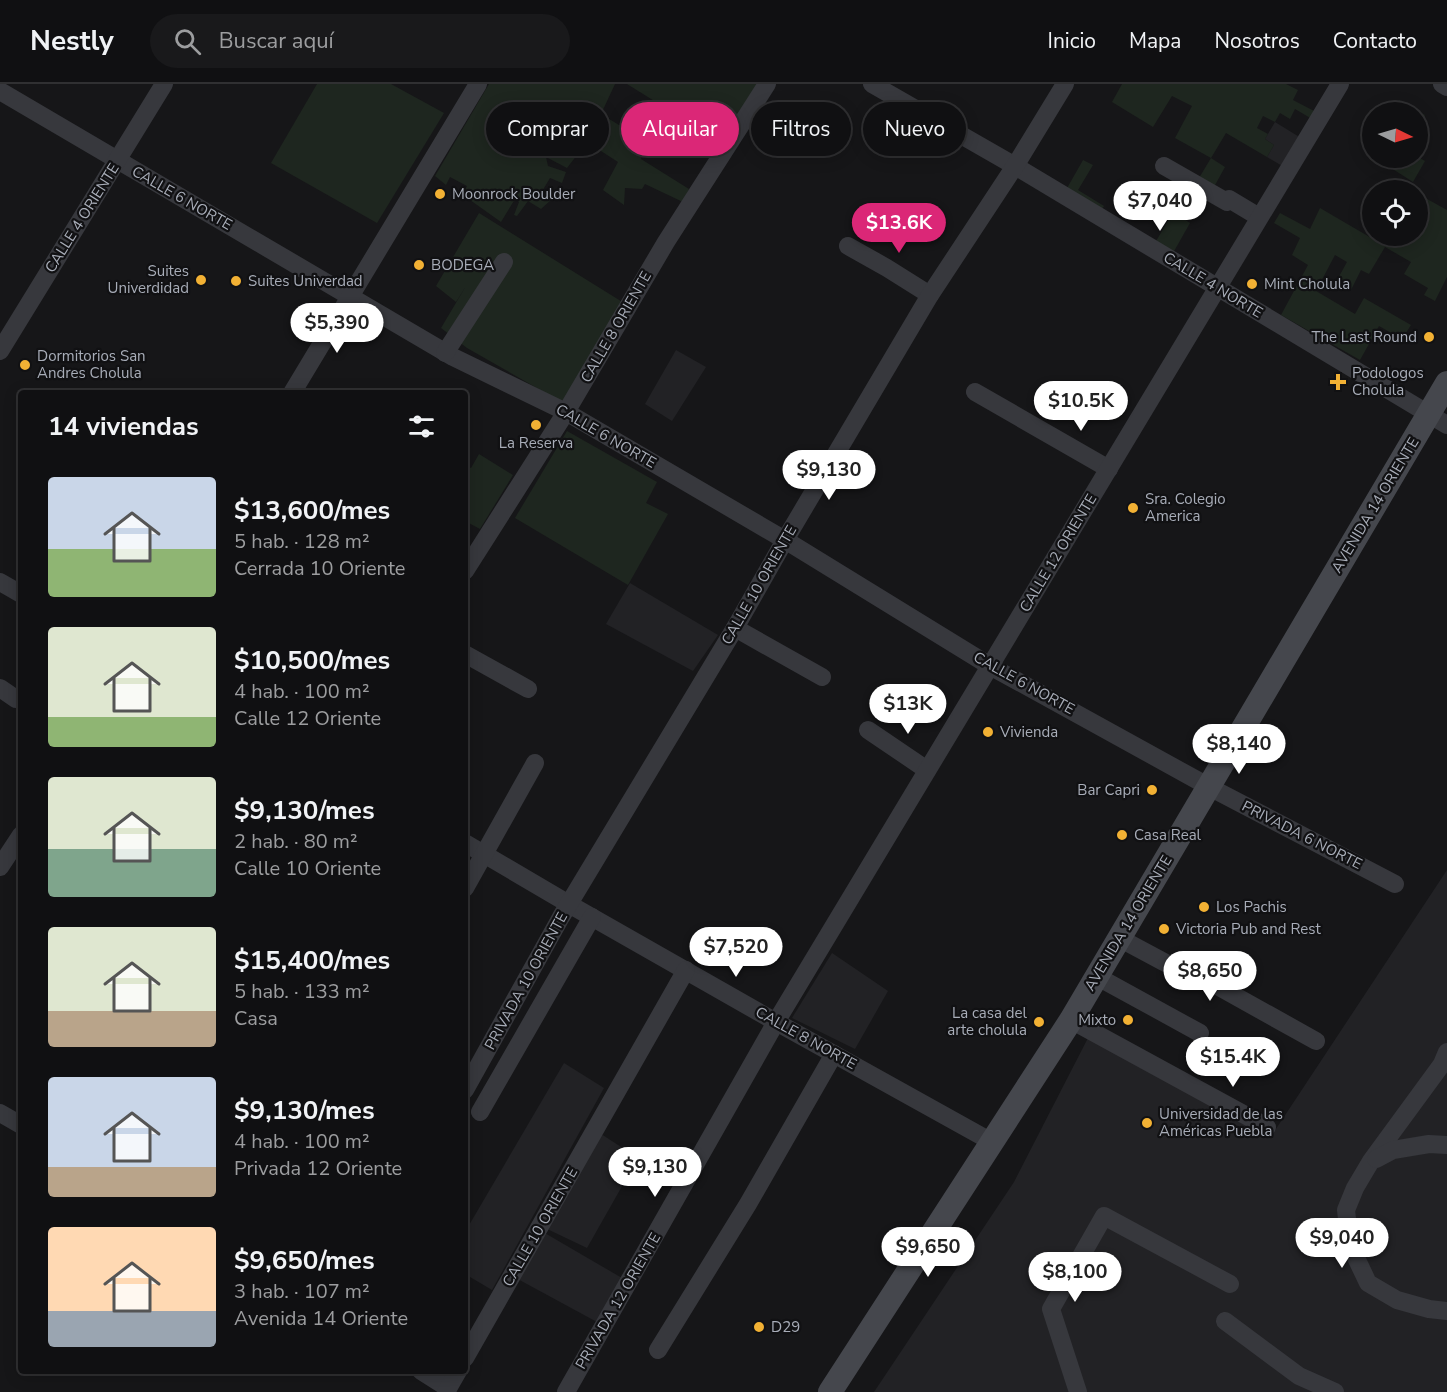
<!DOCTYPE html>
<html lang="es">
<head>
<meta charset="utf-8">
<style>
	body { margin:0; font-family:"Nunito Sans",sans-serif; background:#19191b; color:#f1f3f6; height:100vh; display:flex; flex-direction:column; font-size:22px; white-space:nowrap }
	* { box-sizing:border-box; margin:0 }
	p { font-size:20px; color:#9c9d9f }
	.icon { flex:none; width:33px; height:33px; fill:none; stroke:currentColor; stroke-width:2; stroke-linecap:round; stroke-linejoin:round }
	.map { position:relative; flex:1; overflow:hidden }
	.sheet { position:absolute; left:18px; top:306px; width:450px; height:984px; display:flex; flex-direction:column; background:#101012; border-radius:6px; box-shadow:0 3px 15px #0003,0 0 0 2px #303032 }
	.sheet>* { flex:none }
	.guide { position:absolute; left:486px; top:18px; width:570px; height:54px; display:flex; gap:12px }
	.needle { width:39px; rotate:95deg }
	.fabs { position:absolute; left:1362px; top:18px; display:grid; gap:12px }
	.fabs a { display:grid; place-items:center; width:66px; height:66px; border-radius:50%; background:#101012; box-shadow:0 3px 15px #0003,0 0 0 2px #303032; font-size:30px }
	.price { position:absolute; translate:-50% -51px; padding:0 14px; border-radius:21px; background:#fff; color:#222; font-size:20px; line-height:39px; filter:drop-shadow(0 2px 3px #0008) }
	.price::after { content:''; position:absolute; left:50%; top:36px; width:18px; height:14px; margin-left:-9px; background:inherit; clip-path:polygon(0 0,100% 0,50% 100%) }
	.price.selected { background:#db2777; color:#fff }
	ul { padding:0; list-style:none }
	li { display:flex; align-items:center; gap:18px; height:150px; padding:0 30px }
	li span { display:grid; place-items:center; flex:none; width:168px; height:120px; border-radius:6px; color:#555 }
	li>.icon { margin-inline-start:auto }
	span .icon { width:72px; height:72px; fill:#fffc; stroke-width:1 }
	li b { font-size:26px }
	h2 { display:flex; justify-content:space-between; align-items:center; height:72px; padding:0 30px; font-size:26px }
	.tag { padding:0 21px; border-radius:27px; background:#101012; box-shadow:0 3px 15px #0003,0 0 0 2px #303032; font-size:21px; line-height:54px }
	.tag.selected { background:#db2777; color:#fff }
	header { display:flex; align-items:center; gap:36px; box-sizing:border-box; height:84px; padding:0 30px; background:#101012; border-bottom:2px solid #303032 }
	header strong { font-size:28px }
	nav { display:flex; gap:33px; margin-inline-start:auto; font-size:21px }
	.search { width:420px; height:54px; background:#19191b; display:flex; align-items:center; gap:15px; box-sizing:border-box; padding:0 21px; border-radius:33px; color:#9c9d9f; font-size:22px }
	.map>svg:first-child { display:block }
	.built { fill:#222225 }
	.green { fill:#1e261f }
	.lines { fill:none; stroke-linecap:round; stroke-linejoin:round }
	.street { stroke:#37383d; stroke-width:18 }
	.secondary { stroke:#45474d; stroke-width:24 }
	.poi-dot { fill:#f2b134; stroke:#111113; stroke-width:2 }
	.labels { text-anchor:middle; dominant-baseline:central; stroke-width:4.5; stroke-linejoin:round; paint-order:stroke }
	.poi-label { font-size:15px; fill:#a8adb8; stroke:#111113; text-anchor:start }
	.street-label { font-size:15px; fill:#a8adb8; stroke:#111113 }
</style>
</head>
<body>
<header>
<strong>Nestly</strong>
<div class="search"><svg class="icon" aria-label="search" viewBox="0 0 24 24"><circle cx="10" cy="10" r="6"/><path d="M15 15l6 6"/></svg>Buscar aquí</div>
<nav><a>Inicio</a><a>Mapa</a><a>Nosotros</a><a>Contacto</a></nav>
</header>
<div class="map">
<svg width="1447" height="1308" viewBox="0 0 1447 1308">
	<rect width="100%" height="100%" fill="#161618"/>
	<g class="built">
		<path d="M1275,38L1301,54L1284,83L1267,73L1274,61L1265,55Z"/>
		<path d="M676,266L706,283L672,337L645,320Z"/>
		<path d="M630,499L718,551L693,587L606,540Z"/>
		<path d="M1447,786V1308H874L1014,1098L1089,952L1272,1051Z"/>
		<path d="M832,869L888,907L855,965L792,934Z"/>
		<path d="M564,979L604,1004L492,1206L465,1190V1148Z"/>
		<path d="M595,1046L638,1074L587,1164L545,1144Z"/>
		<path d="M543,1148L622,1194L597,1238L514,1193Z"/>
	</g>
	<g class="green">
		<path d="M317,0H391L444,29L377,139L271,79Z"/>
		<path d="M489,0H615L601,30L619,41L639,36L651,48L641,75L689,105L683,118L645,100L642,105L625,104L624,121L603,106L618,78L587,58L567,84L546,73L548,82L566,88L562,99L550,94L541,109L552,115L541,125L528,117L517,132L514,131L519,118L515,115L501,138L463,111L467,102L450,93L446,101L435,92Z"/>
		<path d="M627,0H759L722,59Z"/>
		<path d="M1122,0H1286L1298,6L1293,16L1316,28L1312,35L1295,25L1290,35L1280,29L1275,38L1263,32L1257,44L1268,50L1265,55L1274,61L1267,73L1226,49L1211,74L1225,83L1214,103L1199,94L1211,74L1175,54L1192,22L1172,12L1153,43L1112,18Z"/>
		<path d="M1399,16L1425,31L1418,44V28H1392Z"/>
		<path d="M1418,73L1425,77L1413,98L1385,80L1388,74Z"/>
		<path d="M1083,76L1093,81L1078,106L1104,122L1101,127L1066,106Z"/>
		<path d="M1418,110L1447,126V193L1435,217L1424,211L1428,204L1404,190L1411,178L1385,163L1369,190L1361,186L1351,206L1336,198L1347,178L1335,171L1316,207L1355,230L1364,214L1411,241L1402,255L1379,242L1360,276L1281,231L1308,181L1292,171L1300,154L1274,139L1280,129L1310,145L1320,124L1385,162L1391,152H1418Z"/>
		<path d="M1173,128L1190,139L1173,169L1155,159Z"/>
		<path d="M479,129L624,219L567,316H558L467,264L441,244L466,202L456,218L436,202Z"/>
		<path d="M567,347L657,398L646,419L668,430L628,501L515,434Z"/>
		<path d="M479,370L513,391L480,445L465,437V426L469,419L465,417V381L471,384Z"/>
	</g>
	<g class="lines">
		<g class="street">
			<path d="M872,0L1015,82L1447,341"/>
			<path d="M1442,0L1447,3"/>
			<path d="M0,7L453,273L566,328L785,456L990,582L1215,706L1395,800"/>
			<path d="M1164,82L1227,118L1229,115L1259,133"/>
			<path d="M848,162L887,184L930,211"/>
			<path d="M0,267L164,0"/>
			<path d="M445,269L504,178"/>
			<path d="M975,308L1109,385"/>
			<path d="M292,309L478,0"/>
			<path d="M465,487L566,328L666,158L767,0"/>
			<path d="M0,498L21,510"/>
			<path d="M735,544L822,593"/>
			<path d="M465,570L528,605"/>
			<path d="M0,604L16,615"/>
			<path d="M868,646L927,686"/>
			<path d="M465,759L574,823L776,938L992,1058"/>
			<path d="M0,783L21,751"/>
			<path d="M465,804L535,679"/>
			<path d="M1119,854L1190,892L1203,894L1316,957"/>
			<path d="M1096,892L1200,949"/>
			<path d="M1071,936L1267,1043"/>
			<path d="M1447,968L1442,980L1371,1077L1355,1104L1346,1126L1350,1161L1368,1199L1397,1216L1429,1225L1447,1227"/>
			<path d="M465,1006L561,833L735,544L785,456L930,211L1015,82L1065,0"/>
			<path d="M480,1028L592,833"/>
			<path d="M0,1029L21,1041"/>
			<path d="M1376,1075L1393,1066L1429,1060L1447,1061"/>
			<path d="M1225,1237L1299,1292L1335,1308"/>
			<path d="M658,1266L748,1120L834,970"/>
			<path d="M465,1274L686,886"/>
			<path d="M421,1287L448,1304"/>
			<path d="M446,1308L458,1287"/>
			<path d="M566,1308L776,938L1340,0"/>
			<path d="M1078,1308L1051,1225L1104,1132L1230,1200"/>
		</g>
		<path class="secondary" d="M830,1308L1071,936L1447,299"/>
	</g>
	<g class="poi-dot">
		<circle cx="440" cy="110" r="6"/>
		<circle cx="419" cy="181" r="6"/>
		<circle cx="201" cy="196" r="6"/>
		<circle cx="236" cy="197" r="6"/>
		<circle cx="1252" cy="200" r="6"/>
		<circle cx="1429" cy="253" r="6"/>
		<circle cx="25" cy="281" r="6"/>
		<path d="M1335 289h6v6h6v6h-6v6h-6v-6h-6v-6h6z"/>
		<circle cx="536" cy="341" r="6"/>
		<circle cx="1133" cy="424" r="6"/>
		<circle cx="988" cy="648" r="6"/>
		<circle cx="1152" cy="706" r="6"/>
		<circle cx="1122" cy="751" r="6"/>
		<circle cx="1204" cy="823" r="6"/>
		<circle cx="1164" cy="845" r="6"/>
		<circle cx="1128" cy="936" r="6"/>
		<circle cx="1039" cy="938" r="6"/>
		<circle cx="1147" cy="1039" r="6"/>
		<circle cx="759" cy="1243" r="6"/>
	</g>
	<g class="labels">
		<g class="poi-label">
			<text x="452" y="110">Moonrock Boulder</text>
			<text x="431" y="181">BODEGA</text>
			<text x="189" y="187" text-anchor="end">Suites<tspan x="189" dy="17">Univerdidad</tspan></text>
			<text x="248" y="197">Suites Univerdad</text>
			<text x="1264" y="200">Mint Cholula</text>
			<text x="1417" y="253" text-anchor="end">The Last Round</text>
			<text x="37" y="272">Dormitorios San<tspan x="37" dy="17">Andres Cholula</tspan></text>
			<text x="1352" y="289">Podologos<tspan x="1352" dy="17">Cholula</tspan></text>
			<text x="536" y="359" text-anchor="middle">La Reserva</text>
			<text x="1145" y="415">Sra. Colegio<tspan x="1145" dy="17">America</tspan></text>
			<text x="1000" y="648">Vivienda</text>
			<text x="1140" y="706" text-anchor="end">Bar Capri</text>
			<text x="1134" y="751">Casa Real</text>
			<text x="1216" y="823">Los Pachis</text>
			<text x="1176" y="845">Victoria Pub and Rest</text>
			<text x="1027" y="929" text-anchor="end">La casa del<tspan x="1027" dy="17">arte cholula</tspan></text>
			<text x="1116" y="936" text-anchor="end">Mixto</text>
			<text x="1159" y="1030">Universidad de las<tspan x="1159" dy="17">Américas Puebla</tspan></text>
			<text x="771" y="1243">D29</text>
		</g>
		<g class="street-label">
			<text transform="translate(182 114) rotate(30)">CALLE 6 NORTE</text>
			<text transform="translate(82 134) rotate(-58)">CALLE 4 ORIENTE</text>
			<text transform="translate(1213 201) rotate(31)">CALLE 4 NORTE</text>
			<text transform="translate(616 243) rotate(-60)">CALLE 8 ORIENTE</text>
			<text transform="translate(606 352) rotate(30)">CALLE 6 NORTE</text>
			<text transform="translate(1375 421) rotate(-59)">AVENIDA 14 ORIENTE</text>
			<text transform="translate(1058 469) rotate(-59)">CALLE 12 ORIENTE</text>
			<text transform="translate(759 501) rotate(-60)">CALLE 10 ORIENTE</text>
			<text transform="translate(1024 599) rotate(29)">CALLE 6 NORTE</text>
			<text transform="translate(1302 751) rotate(27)">PRIVADA 6 NORTE</text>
			<text transform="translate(1128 839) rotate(-59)">AVENIDA 14 ORIENTE</text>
			<text transform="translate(526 897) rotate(-61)">PRIVADA 10 ORIENTE</text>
			<text transform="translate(806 954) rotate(29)">CALLE 8 NORTE</text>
			<text transform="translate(540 1143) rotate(-60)">CALLE 10 ORIENTE</text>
			<text transform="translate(618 1217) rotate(-60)">PRIVADA 12 ORIENTE</text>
		</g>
	</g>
</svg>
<div class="fabs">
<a><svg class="needle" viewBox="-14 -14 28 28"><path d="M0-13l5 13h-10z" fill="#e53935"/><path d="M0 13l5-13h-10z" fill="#9c9d9f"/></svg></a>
<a><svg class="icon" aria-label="locate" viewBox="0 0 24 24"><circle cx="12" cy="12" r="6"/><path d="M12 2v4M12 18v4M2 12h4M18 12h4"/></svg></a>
</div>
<b class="price" style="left:1160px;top:148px">$7,040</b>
<b class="price selected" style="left:899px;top:170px">$13.6K</b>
<b class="price" style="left:337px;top:270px">$5,390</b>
<b class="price" style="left:1081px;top:348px">$10.5K</b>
<b class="price" style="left:829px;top:417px">$9,130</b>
<b class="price" style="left:908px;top:651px">$13K</b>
<b class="price" style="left:1239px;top:691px">$8,140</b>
<b class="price" style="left:736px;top:894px">$7,520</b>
<b class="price" style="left:1210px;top:918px">$8,650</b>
<b class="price" style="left:1233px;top:1004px">$15.4K</b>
<b class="price" style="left:655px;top:1114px">$9,130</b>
<b class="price" style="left:1342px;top:1185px">$9,040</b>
<b class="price" style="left:928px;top:1194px">$9,650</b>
<b class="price" style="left:1075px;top:1219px">$8,100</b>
<div class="guide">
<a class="tag">Comprar</a>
<a class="tag selected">Alquilar</a>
<a class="tag">Filtros</a>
<a class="tag">Nuevo</a>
</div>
<section class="sheet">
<h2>14 viviendas<svg class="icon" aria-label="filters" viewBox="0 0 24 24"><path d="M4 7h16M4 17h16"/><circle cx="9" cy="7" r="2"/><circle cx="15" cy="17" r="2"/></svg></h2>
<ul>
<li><span style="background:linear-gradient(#c9d6e8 60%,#8fb573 0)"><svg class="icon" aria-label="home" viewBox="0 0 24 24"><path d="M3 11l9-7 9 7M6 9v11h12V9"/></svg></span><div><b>$13,600/mes</b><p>5 hab. · 128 m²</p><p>Cerrada 10 Oriente</p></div></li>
<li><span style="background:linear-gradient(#dfe7d0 75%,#8fb573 0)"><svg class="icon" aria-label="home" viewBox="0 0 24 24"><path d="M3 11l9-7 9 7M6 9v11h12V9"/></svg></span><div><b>$10,500/mes</b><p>4 hab. · 100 m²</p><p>Calle 12 Oriente</p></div></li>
<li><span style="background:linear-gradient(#dfe7d0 60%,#7fa58c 0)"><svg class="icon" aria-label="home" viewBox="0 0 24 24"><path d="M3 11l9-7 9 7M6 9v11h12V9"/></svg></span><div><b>$9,130/mes</b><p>2 hab. · 80 m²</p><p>Calle 10 Oriente</p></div></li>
<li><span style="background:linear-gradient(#dfe7d0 70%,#b9a48a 0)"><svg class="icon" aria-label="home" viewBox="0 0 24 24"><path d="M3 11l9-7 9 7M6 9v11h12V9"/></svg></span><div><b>$15,400/mes</b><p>5 hab. · 133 m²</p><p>Casa</p></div></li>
<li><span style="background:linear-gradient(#c9d6e8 75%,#b9a48a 0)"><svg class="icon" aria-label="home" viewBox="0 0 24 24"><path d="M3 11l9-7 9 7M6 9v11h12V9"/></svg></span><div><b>$9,130/mes</b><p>4 hab. · 100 m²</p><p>Privada 12 Oriente</p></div></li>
<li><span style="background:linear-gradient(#ffd9b3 70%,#9aa5b1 0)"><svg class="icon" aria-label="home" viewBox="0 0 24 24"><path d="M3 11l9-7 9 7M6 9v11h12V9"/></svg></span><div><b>$9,650/mes</b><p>3 hab. · 107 m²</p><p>Avenida 14 Oriente</p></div></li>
</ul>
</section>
</div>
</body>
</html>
